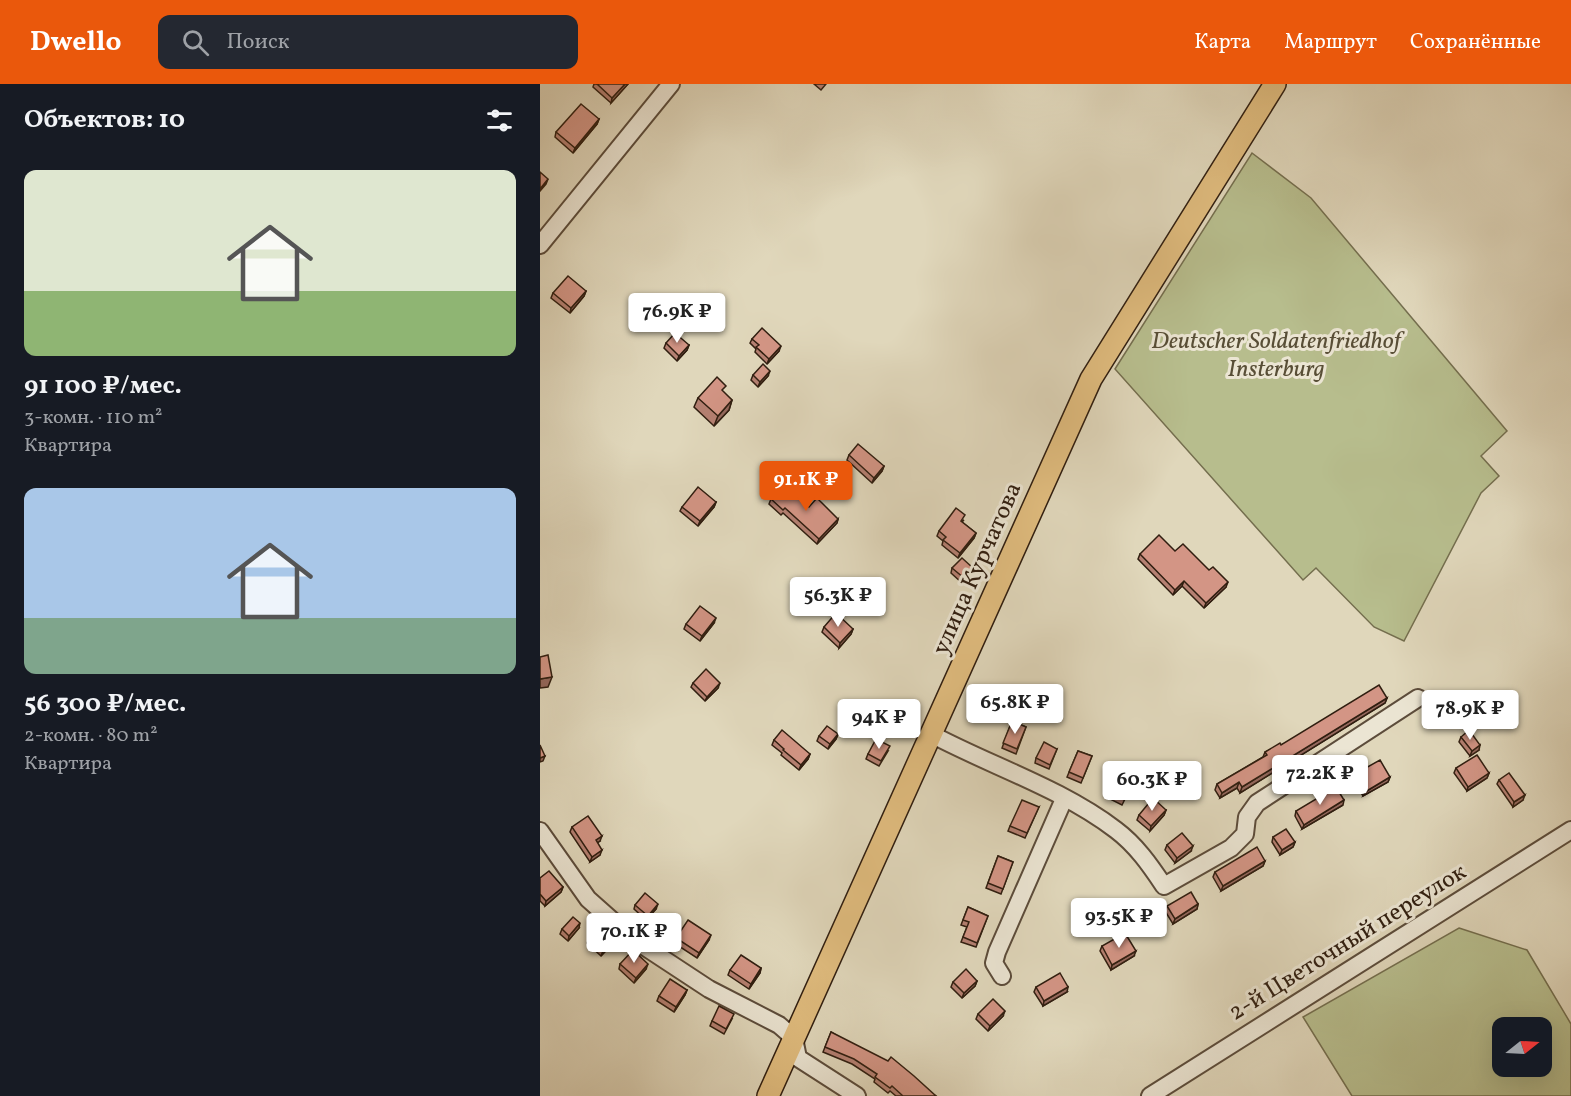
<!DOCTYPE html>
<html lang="ru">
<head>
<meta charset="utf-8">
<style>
	body { margin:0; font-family:Vollkorn,serif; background:#242831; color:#f1f3f6; height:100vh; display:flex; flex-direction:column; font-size:22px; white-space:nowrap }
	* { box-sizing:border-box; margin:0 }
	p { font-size:20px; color:#9ea1a6 }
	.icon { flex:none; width:33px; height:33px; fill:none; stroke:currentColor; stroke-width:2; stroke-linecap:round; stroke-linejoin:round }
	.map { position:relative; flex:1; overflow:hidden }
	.sheet { display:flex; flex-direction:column; background:#171b24; width:540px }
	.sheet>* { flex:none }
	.needle { width:39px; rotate:72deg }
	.tools { position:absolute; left:952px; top:933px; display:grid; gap:12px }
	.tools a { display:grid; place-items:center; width:60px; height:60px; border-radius:12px; background:#171b24; box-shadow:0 6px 24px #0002; font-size:30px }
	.price { position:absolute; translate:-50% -51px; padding:0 14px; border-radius:6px; background:#fff; color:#222; font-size:20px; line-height:39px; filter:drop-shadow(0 2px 3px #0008) }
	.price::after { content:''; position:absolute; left:50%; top:36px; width:18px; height:14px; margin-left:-9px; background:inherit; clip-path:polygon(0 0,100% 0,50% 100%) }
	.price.on { background:#ea580c; color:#fff }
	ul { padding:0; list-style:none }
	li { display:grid; align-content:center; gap:12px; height:318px; padding:0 24px }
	li span { display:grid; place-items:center; height:186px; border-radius:12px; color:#555 }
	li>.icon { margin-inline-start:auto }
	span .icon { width:108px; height:108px; fill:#fffc; stroke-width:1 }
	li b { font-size:26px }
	h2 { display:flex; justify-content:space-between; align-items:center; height:72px; padding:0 24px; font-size:26px }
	header { display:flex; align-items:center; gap:36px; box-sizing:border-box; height:84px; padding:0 30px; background:#ea580c; color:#fff }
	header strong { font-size:28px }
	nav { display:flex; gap:33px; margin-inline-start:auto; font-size:21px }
	.search { width:420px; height:54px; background:#242831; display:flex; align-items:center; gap:15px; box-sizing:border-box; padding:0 21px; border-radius:12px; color:#9ea1a6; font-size:22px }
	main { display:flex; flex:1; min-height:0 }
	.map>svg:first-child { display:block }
	.green { fill:#b7bd8d; stroke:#746e4e; stroke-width:1.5; fill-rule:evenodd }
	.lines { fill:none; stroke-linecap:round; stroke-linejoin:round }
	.minor-casing { stroke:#5c4c3b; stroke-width:20 }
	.major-casing { stroke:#301e10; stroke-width:24 }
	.minor { stroke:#ebe5d3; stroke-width:16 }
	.major { stroke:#e0bc7e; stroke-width:21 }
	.wall { fill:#b58072; stroke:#301e10; stroke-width:1.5 }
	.shaded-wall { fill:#94685d; stroke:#301e10; stroke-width:1.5 }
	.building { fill:#d39585; stroke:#301e10; stroke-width:1.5 }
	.labels { text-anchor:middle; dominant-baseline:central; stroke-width:6; stroke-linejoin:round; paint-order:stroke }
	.park-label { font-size:24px; font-style:italic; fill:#584e36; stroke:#ebe5d3 }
	.street-label { font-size:24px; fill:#301e10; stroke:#ebe5d3 }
</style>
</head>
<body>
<header>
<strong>Dwello</strong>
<div class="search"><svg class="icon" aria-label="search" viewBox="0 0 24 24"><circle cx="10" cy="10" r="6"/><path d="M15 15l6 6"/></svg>Поиск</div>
<nav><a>Карта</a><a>Маршрут</a><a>Сохранённые</a></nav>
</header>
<main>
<section class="sheet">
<h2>Объектов: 10<svg class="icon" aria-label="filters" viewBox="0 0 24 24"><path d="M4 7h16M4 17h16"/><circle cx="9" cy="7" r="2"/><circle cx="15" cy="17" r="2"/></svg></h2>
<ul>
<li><span style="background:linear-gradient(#dfe7d0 65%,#8fb573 0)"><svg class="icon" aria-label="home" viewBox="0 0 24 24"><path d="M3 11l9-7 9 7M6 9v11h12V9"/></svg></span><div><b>91 100 ₽/мес.</b><p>3-комн. · 110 m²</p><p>Квартира</p></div></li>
<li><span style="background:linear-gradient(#a9c7e8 70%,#7fa58c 0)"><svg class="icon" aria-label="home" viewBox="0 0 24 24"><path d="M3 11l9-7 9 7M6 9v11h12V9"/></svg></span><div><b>56 300 ₽/мес.</b><p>2-комн. · 80 m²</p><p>Квартира</p></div></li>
</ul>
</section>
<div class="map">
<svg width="1031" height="1012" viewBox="0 0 1031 1012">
	<rect width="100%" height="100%" fill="#e0d7bb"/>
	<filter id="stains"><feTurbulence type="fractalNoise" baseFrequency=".00333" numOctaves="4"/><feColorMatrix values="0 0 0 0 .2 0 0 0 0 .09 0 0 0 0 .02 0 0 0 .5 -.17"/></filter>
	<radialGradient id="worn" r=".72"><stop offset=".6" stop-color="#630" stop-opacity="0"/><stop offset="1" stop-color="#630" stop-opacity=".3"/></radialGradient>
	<g class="green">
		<path d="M712,69L771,114L967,347L941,372L959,392L941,409L864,557L834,543L776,484L763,496L575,285Z"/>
		<path d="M919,844L987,866L1031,940V1012H812L763,933ZM963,944H1002V982H963Z"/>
	</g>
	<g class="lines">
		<g class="minor-casing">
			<g id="minor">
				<path d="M0,161L131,0"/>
				<path d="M391,650C451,682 521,704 576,746C596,761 610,781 624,802L691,764L705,750L707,733L717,719L878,614"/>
				<path d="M0,747L48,815L93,855L169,905L239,941L254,954L258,974L317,1012"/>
				<path d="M462,892L454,879L457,868L524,715"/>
				<path d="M610,1012L1031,746"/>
			</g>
		</g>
		<g class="major-casing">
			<path id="major" d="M228,1012L551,295L735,0"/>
		</g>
		<use href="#minor" class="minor"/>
		<use href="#major" class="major"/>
	</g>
	<g class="wall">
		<path d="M54,0H88L71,19L53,3Z"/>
		<path d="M274,0H286L281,6Z"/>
		<path d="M59,35L57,40L33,69L15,53L16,48Z"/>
		<path d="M46,207L44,212L30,229L11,214L13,209Z"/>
		<path d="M212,255L239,267L227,280L215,268L216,265L210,259Z"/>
		<path d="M126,259L149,261L147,266L137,277L124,264Z"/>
		<path d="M213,291L228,292L218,303L211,296Z"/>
		<path d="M183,308L192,316L189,326L174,342L154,323L158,314Z"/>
		<path d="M309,371L344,382L342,387L332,399L307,376Z"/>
		<path d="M231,415L298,435L297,439L277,460L243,429L241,431L229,420Z"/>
		<path d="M176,418L174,423L158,442L140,427L142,423Z"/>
		<path d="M424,436L422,438L436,449L434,454L418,474L402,461L403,457L397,452L399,447Z"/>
		<path d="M635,467L669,486L686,503L664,524L642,502L633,511L598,475L600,470Z"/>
		<path d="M412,484H433L431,489L422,499L411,489Z"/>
		<path d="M174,539L160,557L144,545L146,540Z"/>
		<path d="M284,543L313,545L311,550L299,564L282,548Z"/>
		<path d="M153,599L178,604L165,617L151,603Z"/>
		<path d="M847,614L845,619L700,709L697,704L680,714L675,706L677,700L723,673L725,668Z"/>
		<path d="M472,637L486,643L476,670L462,664Z"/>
		<path d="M298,650L296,655L288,665L277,657L279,652Z"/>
		<path d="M921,653L939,666L930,672L919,658Z"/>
		<path d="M234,656L270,670L268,675L259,686L241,671L242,669L232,661Z"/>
		<path d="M517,665L509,685L495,679L496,674Z"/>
		<path d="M348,667L339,682L326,675L328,670Z"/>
		<path d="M538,667L552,672L541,699L527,693Z"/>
		<path d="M916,684L949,689L947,694L927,707L914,689Z"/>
		<path d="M815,690L850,693L848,698L823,712L813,695Z"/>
		<path d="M959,696L983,716L973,723L957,700Z"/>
		<path d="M594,697L582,721L568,714L570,709Z"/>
		<path d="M803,721L762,745L755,732L756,727Z"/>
		<path d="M499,723L485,754L468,747L470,742Z"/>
		<path d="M626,726L624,731L610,747L597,736L599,731Z"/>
		<path d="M32,743L60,757L57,759L60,771L50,778L30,748Z"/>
		<path d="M733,753L755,758L753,763L740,771L732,758Z"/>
		<path d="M627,761L651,767L635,779L625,766Z"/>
		<path d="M458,772L473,778L461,810L446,804Z"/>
		<path d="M725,777L723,782L681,807L673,793L675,788Z"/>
		<path d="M0,794L23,803L21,808L5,822L0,817Z"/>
		<path d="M658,820L657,825L633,840L625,827L627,822Z"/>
		<path d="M95,821L116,825L106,836L94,825Z"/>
		<path d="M428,823L448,832L436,863L421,858L427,843L421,841Z"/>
		<path d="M39,844L28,857L20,850L22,845Z"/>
		<path d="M49,854L73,859L61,872L47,859Z"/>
		<path d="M136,854L169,856L157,874L134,859Z"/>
		<path d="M562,862L594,872L571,886L560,867Z"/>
		<path d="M80,880L106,885L94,899L79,885Z"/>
		<path d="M221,884L220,889L209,905L188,891L190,886Z"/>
		<path d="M437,897L435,902L422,914L411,903L413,898Z"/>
		<path d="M496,903L527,908L503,922L494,908Z"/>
		<path d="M147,906L145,911L134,928L117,917L119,912Z"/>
		<path d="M438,930L463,932L448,947L436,935Z"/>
		<path d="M192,935L184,950L170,942L172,937Z"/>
		<path d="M291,948L396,1012H356L350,1007L348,1009L334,998L335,995L312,980L283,968Z"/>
	</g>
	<g class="shaded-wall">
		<path d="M85,0H88L71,19L72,14Z"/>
		<path d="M59,35L57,40L33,69L35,64Z"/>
		<path d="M8,95L6,100L0,107V105Z"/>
		<path d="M46,207L44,212L30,229L31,224Z"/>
		<path d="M149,261L147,266L137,277L139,272Z"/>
		<path d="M241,262L239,267L227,280L229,275Z"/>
		<path d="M230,287L228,292L218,303L220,298Z"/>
		<path d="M192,316L189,326L174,342L178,332Z"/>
		<path d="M344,382L342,387L332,399L334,394Z"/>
		<path d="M176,418L174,423L158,442L160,437Z"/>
		<path d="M298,435L297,439L277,460L279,455Z"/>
		<path d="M436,449L434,454L418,474L420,469Z"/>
		<path d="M433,484L431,489L422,499L424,494Z"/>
		<path d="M644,497L642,502L633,511L635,506Z"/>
		<path d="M688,498L686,503L664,524L666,519Z"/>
		<path d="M176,534L174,539L160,557L162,552Z"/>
		<path d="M313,545L311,550L299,564L300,559Z"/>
		<path d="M12,593L8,603L0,604V595Z"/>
		<path d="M180,599L178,604L165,617L167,613Z"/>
		<path d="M847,614L845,619L700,709L702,703Z"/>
		<path d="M298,650L296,655L288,665L290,660Z"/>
		<path d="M940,661L939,666L930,672L932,667Z"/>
		<path d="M270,670L268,675L259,686L261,681Z"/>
		<path d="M5,672L3,677L0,678V674Z"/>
		<path d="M949,689L947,694L927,707L928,703Z"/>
		<path d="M850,693L848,698L823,712L825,708Z"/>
		<path d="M699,698L697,704L680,714L682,709Z"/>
		<path d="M985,711L983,716L973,723L974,718Z"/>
		<path d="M804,716L803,721L762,745L764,741Z"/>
		<path d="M626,726L624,731L610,747L611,742Z"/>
		<path d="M62,752L60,757L54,761L56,756Z"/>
		<path d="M755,758L753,763L740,771L742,766Z"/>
		<path d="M653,762L651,767L635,779L637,774Z"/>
		<path d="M62,766L60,771L50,778L52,773Z"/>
		<path d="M725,777L723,782L681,807L683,802Z"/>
		<path d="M23,803L21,808L5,822L6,817Z"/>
		<path d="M118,820L116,825L106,836L108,832Z"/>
		<path d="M658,820L657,825L633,840L635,835Z"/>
		<path d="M40,839L39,844L28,857L29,852Z"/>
		<path d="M171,851L169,856L157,874L159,869Z"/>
		<path d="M75,854L73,859L61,872L63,867Z"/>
		<path d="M596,867L594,872L571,886L572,881Z"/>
		<path d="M108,880L106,885L94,899L96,894Z"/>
		<path d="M221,884L220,889L209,905L211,900Z"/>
		<path d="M437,897L435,902L422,914L424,909Z"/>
		<path d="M528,903L527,908L503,922L504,917Z"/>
		<path d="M147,906L145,911L134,928L136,923Z"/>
		<path d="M465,927L463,932L448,947L450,942Z"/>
	</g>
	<g class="building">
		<path d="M57,0H85L72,14Z"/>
		<path d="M41,20L59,35L35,64L16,48Z"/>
		<path d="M0,88L8,95L0,105Z"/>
		<path d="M28,192L46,207L31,224L13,209Z"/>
		<path d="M222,244L241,262L229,275L216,263L219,261L212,255Z"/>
		<path d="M135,249L149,261L139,272L126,259Z"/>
		<path d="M223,280L230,287L220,298L213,291Z"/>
		<path d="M177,293L186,302L182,306L192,316L178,332L158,314Z"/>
		<path d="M318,360L344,382L334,394L309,371Z"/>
		<path d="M245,400L269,423L277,414L298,435L279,455L245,424L243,426L231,415Z"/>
		<path d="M158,403L176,418L160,437L142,423Z"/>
		<path d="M416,424L425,431L421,437L436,449L420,469L403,456L406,453L399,447Z"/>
		<path d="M619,451L635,467L643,460L669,486L673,483L688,498L666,519L644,497L635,506L600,470Z"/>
		<path d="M422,474L433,484L424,494L412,484Z"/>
		<path d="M160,522L176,534L162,552L146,540Z"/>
		<path d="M296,529L313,545L300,559L284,543Z"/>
		<path d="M8,571L12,593L0,595V573Z"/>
		<path d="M166,585L180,599L167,613L153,599Z"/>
		<path d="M839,601L847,614L702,703L699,698L682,709L677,700L727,671L725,668L740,659L741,661Z"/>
		<path d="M472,637L486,643L477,665L463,659Z"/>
		<path d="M287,642L298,650L290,660L279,652Z"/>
		<path d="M242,646L270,670L261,681L243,666L244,665L234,656Z"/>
		<path d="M929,646L940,661L932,667L921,653Z"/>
		<path d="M336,655L350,662L341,677L328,670Z"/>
		<path d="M504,658L517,665L510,681L496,674Z"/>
		<path d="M0,661L5,672L0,674Z"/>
		<path d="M538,667L552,672L543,694L529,688Z"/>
		<path d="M937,671L949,689L928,703L916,684Z"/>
		<path d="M840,676L850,693L825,708L815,690Z"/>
		<path d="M969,689L985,711L974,718L959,696Z"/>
		<path d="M581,690L594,697L584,716L570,709Z"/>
		<path d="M796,703L804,716L764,741L756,727Z"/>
		<path d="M613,714L626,726L611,742L599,731Z"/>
		<path d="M482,716L499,723L487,749L470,742Z"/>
		<path d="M48,732L62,752L56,756L62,766L52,773L32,743Z"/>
		<path d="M746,745L755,758L742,766L733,753Z"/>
		<path d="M642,749L653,762L637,774L627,761Z"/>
		<path d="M717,763L725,777L683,802L675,788Z"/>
		<path d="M458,772L473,778L463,805L448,799Z"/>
		<path d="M9,787L23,803L6,817L0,810V794Z"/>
		<path d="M651,808L658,820L635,835L627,822Z"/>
		<path d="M105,809L118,820L108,832L95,821Z"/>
		<path d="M428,823L448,832L437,859L423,853L429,838L423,836Z"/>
		<path d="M33,833L40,839L29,852L22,845Z"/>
		<path d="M148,836L171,851L159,869L136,854Z"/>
		<path d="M60,841L75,854L63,867L49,854Z"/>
		<path d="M585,849L596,867L572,881L562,862Z"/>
		<path d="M93,866L108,880L96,894L80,880Z"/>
		<path d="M201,871L221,884L211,900L190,886Z"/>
		<path d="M426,885L437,897L424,909L413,898Z"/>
		<path d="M520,889L528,903L504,917L496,903Z"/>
		<path d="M130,895L147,906L136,923L119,912Z"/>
		<path d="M453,915L465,927L450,942L438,930Z"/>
		<path d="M179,922L194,930L186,945L172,937Z"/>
		<path d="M291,948L348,977L351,973L374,992L396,1012H363L352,1002L350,1004L335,993L337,990L314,975L285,963Z"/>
	</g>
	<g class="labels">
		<g class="park-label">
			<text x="736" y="258">Deutscher Soldatenfriedhof<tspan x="736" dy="28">Insterburg</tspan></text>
		</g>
		<g class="street-label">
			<text transform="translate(438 485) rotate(-66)">улица Курчатова</text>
			<text transform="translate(808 859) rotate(-32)">2-й Цветочный переулок</text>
		</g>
	</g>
	<rect width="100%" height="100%" filter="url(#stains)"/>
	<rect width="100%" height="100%" fill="url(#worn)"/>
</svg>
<div class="tools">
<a><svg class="needle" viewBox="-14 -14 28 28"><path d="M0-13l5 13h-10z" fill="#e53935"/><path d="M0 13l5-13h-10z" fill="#9ea1a6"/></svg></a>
</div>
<b class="price" style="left:137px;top:260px">76.9K ₽</b>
<b class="price on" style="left:266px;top:428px">91.1K ₽</b>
<b class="price" style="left:298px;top:544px">56.3K ₽</b>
<b class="price" style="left:475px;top:651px">65.8K ₽</b>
<b class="price" style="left:930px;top:657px">78.9K ₽</b>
<b class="price" style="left:339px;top:666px">94K ₽</b>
<b class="price" style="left:780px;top:722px">72.2K ₽</b>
<b class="price" style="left:612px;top:728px">60.3K ₽</b>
<b class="price" style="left:579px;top:865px">93.5K ₽</b>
<b class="price" style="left:94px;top:880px">70.1K ₽</b>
</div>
</main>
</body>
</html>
